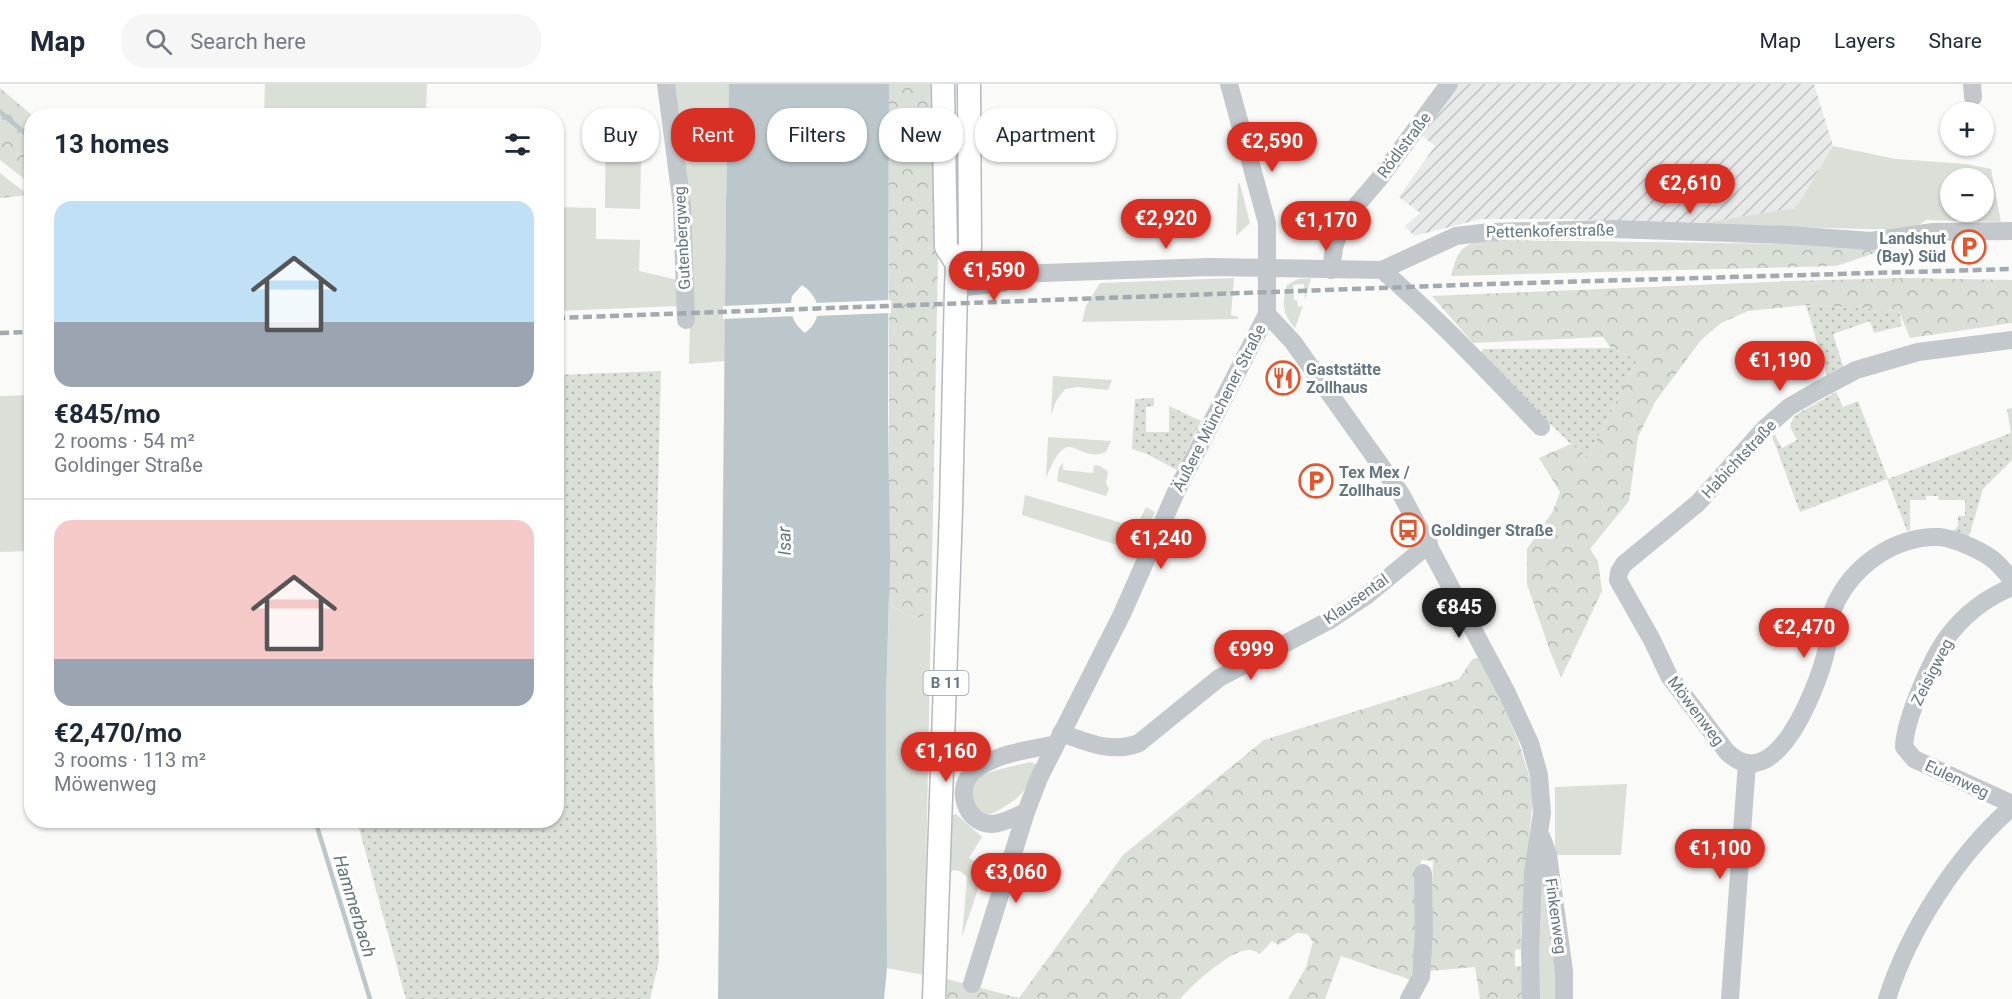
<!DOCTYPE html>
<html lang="en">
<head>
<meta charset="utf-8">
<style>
	body { margin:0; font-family:Roboto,sans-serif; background:#f6f6f7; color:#1f2937; height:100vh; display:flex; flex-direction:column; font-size:22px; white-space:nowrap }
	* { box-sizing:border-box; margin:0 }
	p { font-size:20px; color:#747a83 }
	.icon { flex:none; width:33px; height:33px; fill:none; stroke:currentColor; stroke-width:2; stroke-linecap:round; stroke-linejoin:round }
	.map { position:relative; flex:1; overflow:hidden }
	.panel { position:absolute; left:24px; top:24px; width:540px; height:720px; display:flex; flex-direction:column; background:#fff; border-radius:24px; box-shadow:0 2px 4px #0004 }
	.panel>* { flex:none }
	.banner { position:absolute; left:582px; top:24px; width:570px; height:54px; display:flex; gap:12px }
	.controls { position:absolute; left:1940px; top:18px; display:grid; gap:12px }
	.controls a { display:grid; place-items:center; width:54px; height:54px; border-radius:50%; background:#fff; box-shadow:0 2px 4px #0004; font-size:30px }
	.price { position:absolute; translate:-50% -51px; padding:0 14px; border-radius:21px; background:#d93025; color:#fff; font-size:20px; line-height:39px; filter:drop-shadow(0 2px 3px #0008) }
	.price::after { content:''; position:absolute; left:50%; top:36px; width:18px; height:14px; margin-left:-9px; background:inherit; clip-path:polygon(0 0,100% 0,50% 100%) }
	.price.on { background:#222; color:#fff }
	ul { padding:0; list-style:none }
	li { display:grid; align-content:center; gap:12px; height:318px; padding:0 30px }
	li+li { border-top:2px solid #e0e1e3 }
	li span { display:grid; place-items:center; height:186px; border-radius:18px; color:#555 }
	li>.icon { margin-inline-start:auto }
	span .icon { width:108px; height:108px; fill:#fffc; stroke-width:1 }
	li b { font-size:26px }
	h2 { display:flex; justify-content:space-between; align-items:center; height:72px; padding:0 30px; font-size:26px }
	.chip { padding:0 21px; border-radius:24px; background:#fff; box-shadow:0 2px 4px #0004; font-size:21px; line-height:54px }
	.chip.on { background:#d93025; color:#fff }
	header { display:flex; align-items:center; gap:36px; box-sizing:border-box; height:84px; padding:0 30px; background:#fff; border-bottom:2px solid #e0e1e3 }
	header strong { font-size:28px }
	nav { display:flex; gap:33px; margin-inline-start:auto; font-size:21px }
	.search { width:420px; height:54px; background:#f6f6f7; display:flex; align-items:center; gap:15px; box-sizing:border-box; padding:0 21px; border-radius:24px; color:#747a83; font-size:22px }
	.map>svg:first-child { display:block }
	.industrial { fill:url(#industrial-furrows) }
	.grass { fill:#dadfd7; fill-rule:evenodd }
	.forest { fill:url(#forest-crowns) }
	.garden { fill:url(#garden-dots) }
	.water { fill:#bbc7cb; fill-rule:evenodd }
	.pier { fill:#fafaf8 }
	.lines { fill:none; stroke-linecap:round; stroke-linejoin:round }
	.stream { stroke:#bbc7cb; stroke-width:4.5 }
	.major-casing { stroke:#b5babe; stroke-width:25 }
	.minor { stroke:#c3c8cc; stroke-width:18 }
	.major { stroke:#fff; stroke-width:22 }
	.rail { stroke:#a2aab0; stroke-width:4.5; stroke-dasharray:9 4.5; stroke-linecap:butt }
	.labels { text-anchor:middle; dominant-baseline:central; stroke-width:6; stroke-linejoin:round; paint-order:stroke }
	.shield { fill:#fff; stroke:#939fa8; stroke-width:1.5 }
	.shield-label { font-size:15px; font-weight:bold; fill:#657683 }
	.street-label { font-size:16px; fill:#657683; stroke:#fff }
	.poi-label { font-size:16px; font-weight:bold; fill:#657683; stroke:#fff; text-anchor:start }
	.water-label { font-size:18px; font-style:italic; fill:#60757c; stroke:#fff }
</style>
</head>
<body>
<header>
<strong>Map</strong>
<div class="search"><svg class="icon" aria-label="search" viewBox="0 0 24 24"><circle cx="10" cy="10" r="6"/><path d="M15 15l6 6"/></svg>Search here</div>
<nav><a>Map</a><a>Layers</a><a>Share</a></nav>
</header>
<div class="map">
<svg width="2012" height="915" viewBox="0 0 2012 915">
	<defs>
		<pattern id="industrial-furrows" width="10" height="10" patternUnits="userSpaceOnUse" patternTransform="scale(1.5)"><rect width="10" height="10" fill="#e8e9e9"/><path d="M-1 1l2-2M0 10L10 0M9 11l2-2" fill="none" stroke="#c0c1c2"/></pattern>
		<pattern id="forest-crowns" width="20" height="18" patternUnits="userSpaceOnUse" patternTransform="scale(1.5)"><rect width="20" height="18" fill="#dadfd7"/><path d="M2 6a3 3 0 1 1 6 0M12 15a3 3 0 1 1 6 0" fill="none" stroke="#b4b9b4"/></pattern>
		<pattern id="garden-dots" width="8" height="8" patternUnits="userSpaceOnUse" patternTransform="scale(1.5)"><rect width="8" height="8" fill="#dadfd7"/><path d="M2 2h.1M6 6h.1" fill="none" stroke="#b4b9b4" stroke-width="1.8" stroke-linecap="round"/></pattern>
	</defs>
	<rect width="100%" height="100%" fill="#fafaf8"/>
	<path class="industrial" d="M1459,0H1814L1833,62L1796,124L1695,140L1563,135H1481L1414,152L1405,142L1420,129L1399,113L1435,62L1421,51Z"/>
	<g class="grass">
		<path d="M265,0H427L426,31H264Z"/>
		<path d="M673,0H729L726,120L725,277L689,280L692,153L683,63Z"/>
		<path d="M606,31L642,32L640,125L605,124Z"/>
		<path d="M1833,62L1896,75L1966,80L1991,85L2001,138L1926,136L1918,142L1897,146L1695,140L1796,124ZM1950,94H1983V128H1950Z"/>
		<path d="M1238,99L1240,100L1250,139L1236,152Z"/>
		<path d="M556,123L596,124V155L640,156L639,187L678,196L679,222L557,227Z"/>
		<path d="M1234,194L1231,231L1238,233V235L1082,238L1086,222L1100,199Z"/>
		<path d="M1311,194L1305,216L1304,200L1293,201L1294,216H1297L1298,223L1303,222L1295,244C1282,230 1282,218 1287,201L1298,195Z"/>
		<path d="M1053,292L1112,296L1108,306L1078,303L1065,305L1056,317L1051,331Z"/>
		<path d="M31,311V467L0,468V312Z"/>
		<path d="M1048,353L1111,357L1106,368C1075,381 1070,335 1046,394Z"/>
		<path d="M1063,379V386L1093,389L1094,381L1100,382L1108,388L1106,399L1109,405L1106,412L1057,397L1059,384Z"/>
		<path d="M1025,411L1136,443L1146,423L1155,428L1136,467L1022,431Z"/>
		<path d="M889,519L906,531L919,534L931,527L924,891L887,884L886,619Z"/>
		<path d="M1030,678L1036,680C1037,702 1007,725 987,731C979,727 975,723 973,713C972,707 972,700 976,696C986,686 1016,682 1030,678Z"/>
		<path d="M1627,700L1621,771H1555V703Z"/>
		<path d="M956,730L982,753L969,774L990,786L999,771L1001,772L987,799L981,796L962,853L967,793L960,787L953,786L948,793L950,732Z"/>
		<path d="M1542,774L1558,910V915H1539L1537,865Z"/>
	</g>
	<g class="forest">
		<path d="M889,0H936L938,172L931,527L919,534L906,531L889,519Z"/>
		<path d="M0,4L32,31L31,100L0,76Z"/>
		<path d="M0,89L28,111L0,114Z"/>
		<path d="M1480,156L1875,161L1896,162L1836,182L1451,192C1457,170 1458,164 1480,156Z"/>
		<path d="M1903,194L2012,196V239L1910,254L1899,227L1806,221L1748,227L1721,239L1701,256L1655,318L1638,353L1629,417L1590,465L1598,477L1602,507L1561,594L1550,567L1527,500V465L1553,427L1560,408L1539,374L1571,360L1588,373L1637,276L1611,264L1603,253L1473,259L1432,212L1791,197Z"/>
		<path d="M1481,572L1518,656L1532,701V723L1521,848V865L1515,866V882L1523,883L1522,915H1480L1475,883L1429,887L1433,777L1421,776L1416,855L1411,896L1341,872L1325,915H1288L1306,883L1313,858L1307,850L1297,849L1278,861L1272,857L1260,870C1256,868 1252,865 1247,866C1228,868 1192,901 1180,915H947V895L1019,914L1123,771L1264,656L1459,595L1472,576Z"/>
	</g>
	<g class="garden">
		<path d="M1806,221L1899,227L1902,242L1874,249L1870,237L1833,250L1844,285L1827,292Z"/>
		<path d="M1611,264L1637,276L1588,373L1571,360L1480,272L1483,265Z"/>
		<path d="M661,287L653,600L659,877L650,915H406L357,737L556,736L557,291Z"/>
		<path d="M1836,308L1843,323L1858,317L1888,395L2011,349L2007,325L2012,324V376L1983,405L1968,456L1951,450L1958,442V432H1965V416H1939L1938,412H1926V416H1910V446L1907,447L1887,395L1800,428L1772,352L1775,351L1782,364L1797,356L1790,343L1794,332Z"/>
		<path d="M1154,314V322L1146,323V348H1169V322L1201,337L1177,386L1147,370L1132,365L1135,315Z"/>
	</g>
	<path class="water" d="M729,0H889L888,329L890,476L886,619L887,884L884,915H718L726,120ZM802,201C821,214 824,234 805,249C792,239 789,227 792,212Z"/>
	<g class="pier">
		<path d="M891,216V229L814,232V219Z"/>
		<path d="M794,219L795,232L723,235V222Z"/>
	</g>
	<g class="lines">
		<g class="stream">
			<path d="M0,28L32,55"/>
			<path d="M315,736L370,915"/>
		</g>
		<g class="major-casing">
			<g id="major">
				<path d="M943,0L946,163L957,180"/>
				<path d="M934,915L951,426L956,204L957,180L970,164L969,0"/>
			</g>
		</g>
		<g class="minor">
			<path d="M666,0L682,122L686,236"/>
			<path d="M1972,0L1973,13"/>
			<path d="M957,180L1003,183L1013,190L1209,183L1382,186L1456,152L1490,148L1613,145L1789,151L1871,157L1933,148L2012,147"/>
			<path d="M1331,186L1334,164L1339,149L1350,129L1379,95L1449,0"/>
			<path d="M1382,186C1439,235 1489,289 1541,343"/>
			<path d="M956,204L1003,199L1013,190"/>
			<path d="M1267,230L1293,258L1401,410L1507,609L1530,659L1539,691L1542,729L1533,789L1530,867L1531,915"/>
			<path d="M2012,256L1918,268L1856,286L1815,308L1789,323L1764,345L1698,419L1624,480L1619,488L1618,496L1652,556L1669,592L1727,668C1775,715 1816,605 1825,572C1829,556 1828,537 1834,523C1852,482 1894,452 1939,453C1954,454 1986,468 1997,479C2002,484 2007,490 2012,496"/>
			<path d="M2012,503C1988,513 1965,530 1949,551C1932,573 1905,635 1904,663L1914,675L2012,720"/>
			<path d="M1061,649C1087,658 1111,670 1139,659L1219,594L1330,536L1366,512L1429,460"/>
			<path d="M1026,728C1016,732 1003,740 991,740C965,739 955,704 973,688C994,669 1030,666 1056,660"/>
			<path d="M1542,754L1548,771L1564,887V915"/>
			<path d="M972,900L1026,728L1039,694L1122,530L1176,408L1267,230V139L1229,0"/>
			<path d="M1409,915L1421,893L1424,847L1423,789"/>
			<path d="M1730,915L1747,679"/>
			<path d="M1887,915C1909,846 1957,771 2012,723"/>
		</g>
		<use href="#major" class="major"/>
		<g class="rail">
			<path d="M556,234L1490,200L2012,185"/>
			<path d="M0,249L32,248"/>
		</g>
	</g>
	<defs>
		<g id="parking-ring" transform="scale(1.725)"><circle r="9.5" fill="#fff" stroke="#e4572e" stroke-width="1.5"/><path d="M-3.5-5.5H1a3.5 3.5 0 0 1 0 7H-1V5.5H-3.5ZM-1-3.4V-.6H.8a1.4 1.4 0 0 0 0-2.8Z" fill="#e4572e"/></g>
		<g id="restaurant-ring" transform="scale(1.725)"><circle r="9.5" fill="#fff" stroke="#e4572e" stroke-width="1.5"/><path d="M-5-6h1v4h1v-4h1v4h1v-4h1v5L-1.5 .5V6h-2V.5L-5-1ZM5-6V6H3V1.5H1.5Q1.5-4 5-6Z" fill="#e4572e"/></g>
		<g id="bus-ring" transform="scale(1.725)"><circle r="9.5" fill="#fff" stroke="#e4572e" stroke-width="1.5"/><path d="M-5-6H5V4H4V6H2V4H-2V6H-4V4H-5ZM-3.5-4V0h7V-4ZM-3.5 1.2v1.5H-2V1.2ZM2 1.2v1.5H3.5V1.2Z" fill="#e4572e"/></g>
	</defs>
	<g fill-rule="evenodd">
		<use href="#parking-ring" x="1969" y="163"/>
		<use href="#restaurant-ring" x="1283" y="294"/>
		<use href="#parking-ring" x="1316" y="397"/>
		<use href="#bus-ring" x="1408" y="446"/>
	</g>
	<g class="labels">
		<rect class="shield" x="923.5" y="587" width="45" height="24" rx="4.5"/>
		<g class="shield-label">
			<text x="946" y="599">B 11</text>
		</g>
		<g class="street-label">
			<text transform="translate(1404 61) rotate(-53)">Rödlstraße</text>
			<text transform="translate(1550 147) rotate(-1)">Pettenkoferstraße</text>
			<text transform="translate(682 154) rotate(-93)">Gutenbergweg</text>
			<text transform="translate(1219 324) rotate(-63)">Äußere Münchener Straße</text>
			<text transform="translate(1739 375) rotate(-47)">Habichtstraße</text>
			<text transform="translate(1356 515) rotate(-35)">Klausental</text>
			<text transform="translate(1932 588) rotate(-63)">Zeisigweg</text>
			<text transform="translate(1696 627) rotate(53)">Möwenweg</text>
			<text transform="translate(1957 695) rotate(25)">Eulenweg</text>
			<text transform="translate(1556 832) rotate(82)">Finkenweg</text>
		</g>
		<g class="poi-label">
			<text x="1946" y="154" text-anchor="end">Landshut<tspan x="1946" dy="18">(Bay) Süd</tspan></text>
			<text x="1306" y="285">Gaststätte<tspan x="1306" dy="18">Zollhaus</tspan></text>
			<text x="1339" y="388">Tex Mex /<tspan x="1339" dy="18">Zollhaus</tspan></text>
			<text x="1431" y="446">Goldinger Straße</text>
		</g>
		<g class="water-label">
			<text transform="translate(784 457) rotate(-91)">Isar</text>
			<text transform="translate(355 822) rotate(73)">Hammerbach</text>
		</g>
	</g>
</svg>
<div class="controls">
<a>+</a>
<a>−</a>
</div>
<b class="price" style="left:1272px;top:89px">€2,590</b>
<b class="price" style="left:1690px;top:131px">€2,610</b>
<b class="price" style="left:1166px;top:166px">€2,920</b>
<b class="price" style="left:1326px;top:168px">€1,170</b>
<b class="price" style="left:994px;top:218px">€1,590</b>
<b class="price" style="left:1780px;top:308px">€1,190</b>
<b class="price" style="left:1161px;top:486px">€1,240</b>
<b class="price on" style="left:1459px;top:555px">€845</b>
<b class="price" style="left:1804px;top:575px">€2,470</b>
<b class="price" style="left:1251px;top:597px">€999</b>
<b class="price" style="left:946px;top:699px">€1,160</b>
<b class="price" style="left:1720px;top:796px">€1,100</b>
<b class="price" style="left:1016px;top:820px">€3,060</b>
<div class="banner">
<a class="chip">Buy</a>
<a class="chip on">Rent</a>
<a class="chip">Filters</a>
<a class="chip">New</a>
<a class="chip">Apartment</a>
</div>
<section class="panel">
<h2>13 homes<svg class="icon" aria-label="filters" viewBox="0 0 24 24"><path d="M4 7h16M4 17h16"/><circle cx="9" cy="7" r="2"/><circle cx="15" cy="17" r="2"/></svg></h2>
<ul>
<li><span style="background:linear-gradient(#bfe0f5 65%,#9aa5b1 0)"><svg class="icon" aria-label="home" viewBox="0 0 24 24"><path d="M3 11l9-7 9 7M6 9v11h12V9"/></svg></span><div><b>€845/mo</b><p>2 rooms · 54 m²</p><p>Goldinger Straße</p></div></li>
<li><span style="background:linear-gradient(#f6c9c9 75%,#9aa5b1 0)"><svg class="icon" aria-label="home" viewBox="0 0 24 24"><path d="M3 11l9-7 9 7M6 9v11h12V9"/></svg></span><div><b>€2,470/mo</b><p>3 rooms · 113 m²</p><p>Möwenweg</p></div></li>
</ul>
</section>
</div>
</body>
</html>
